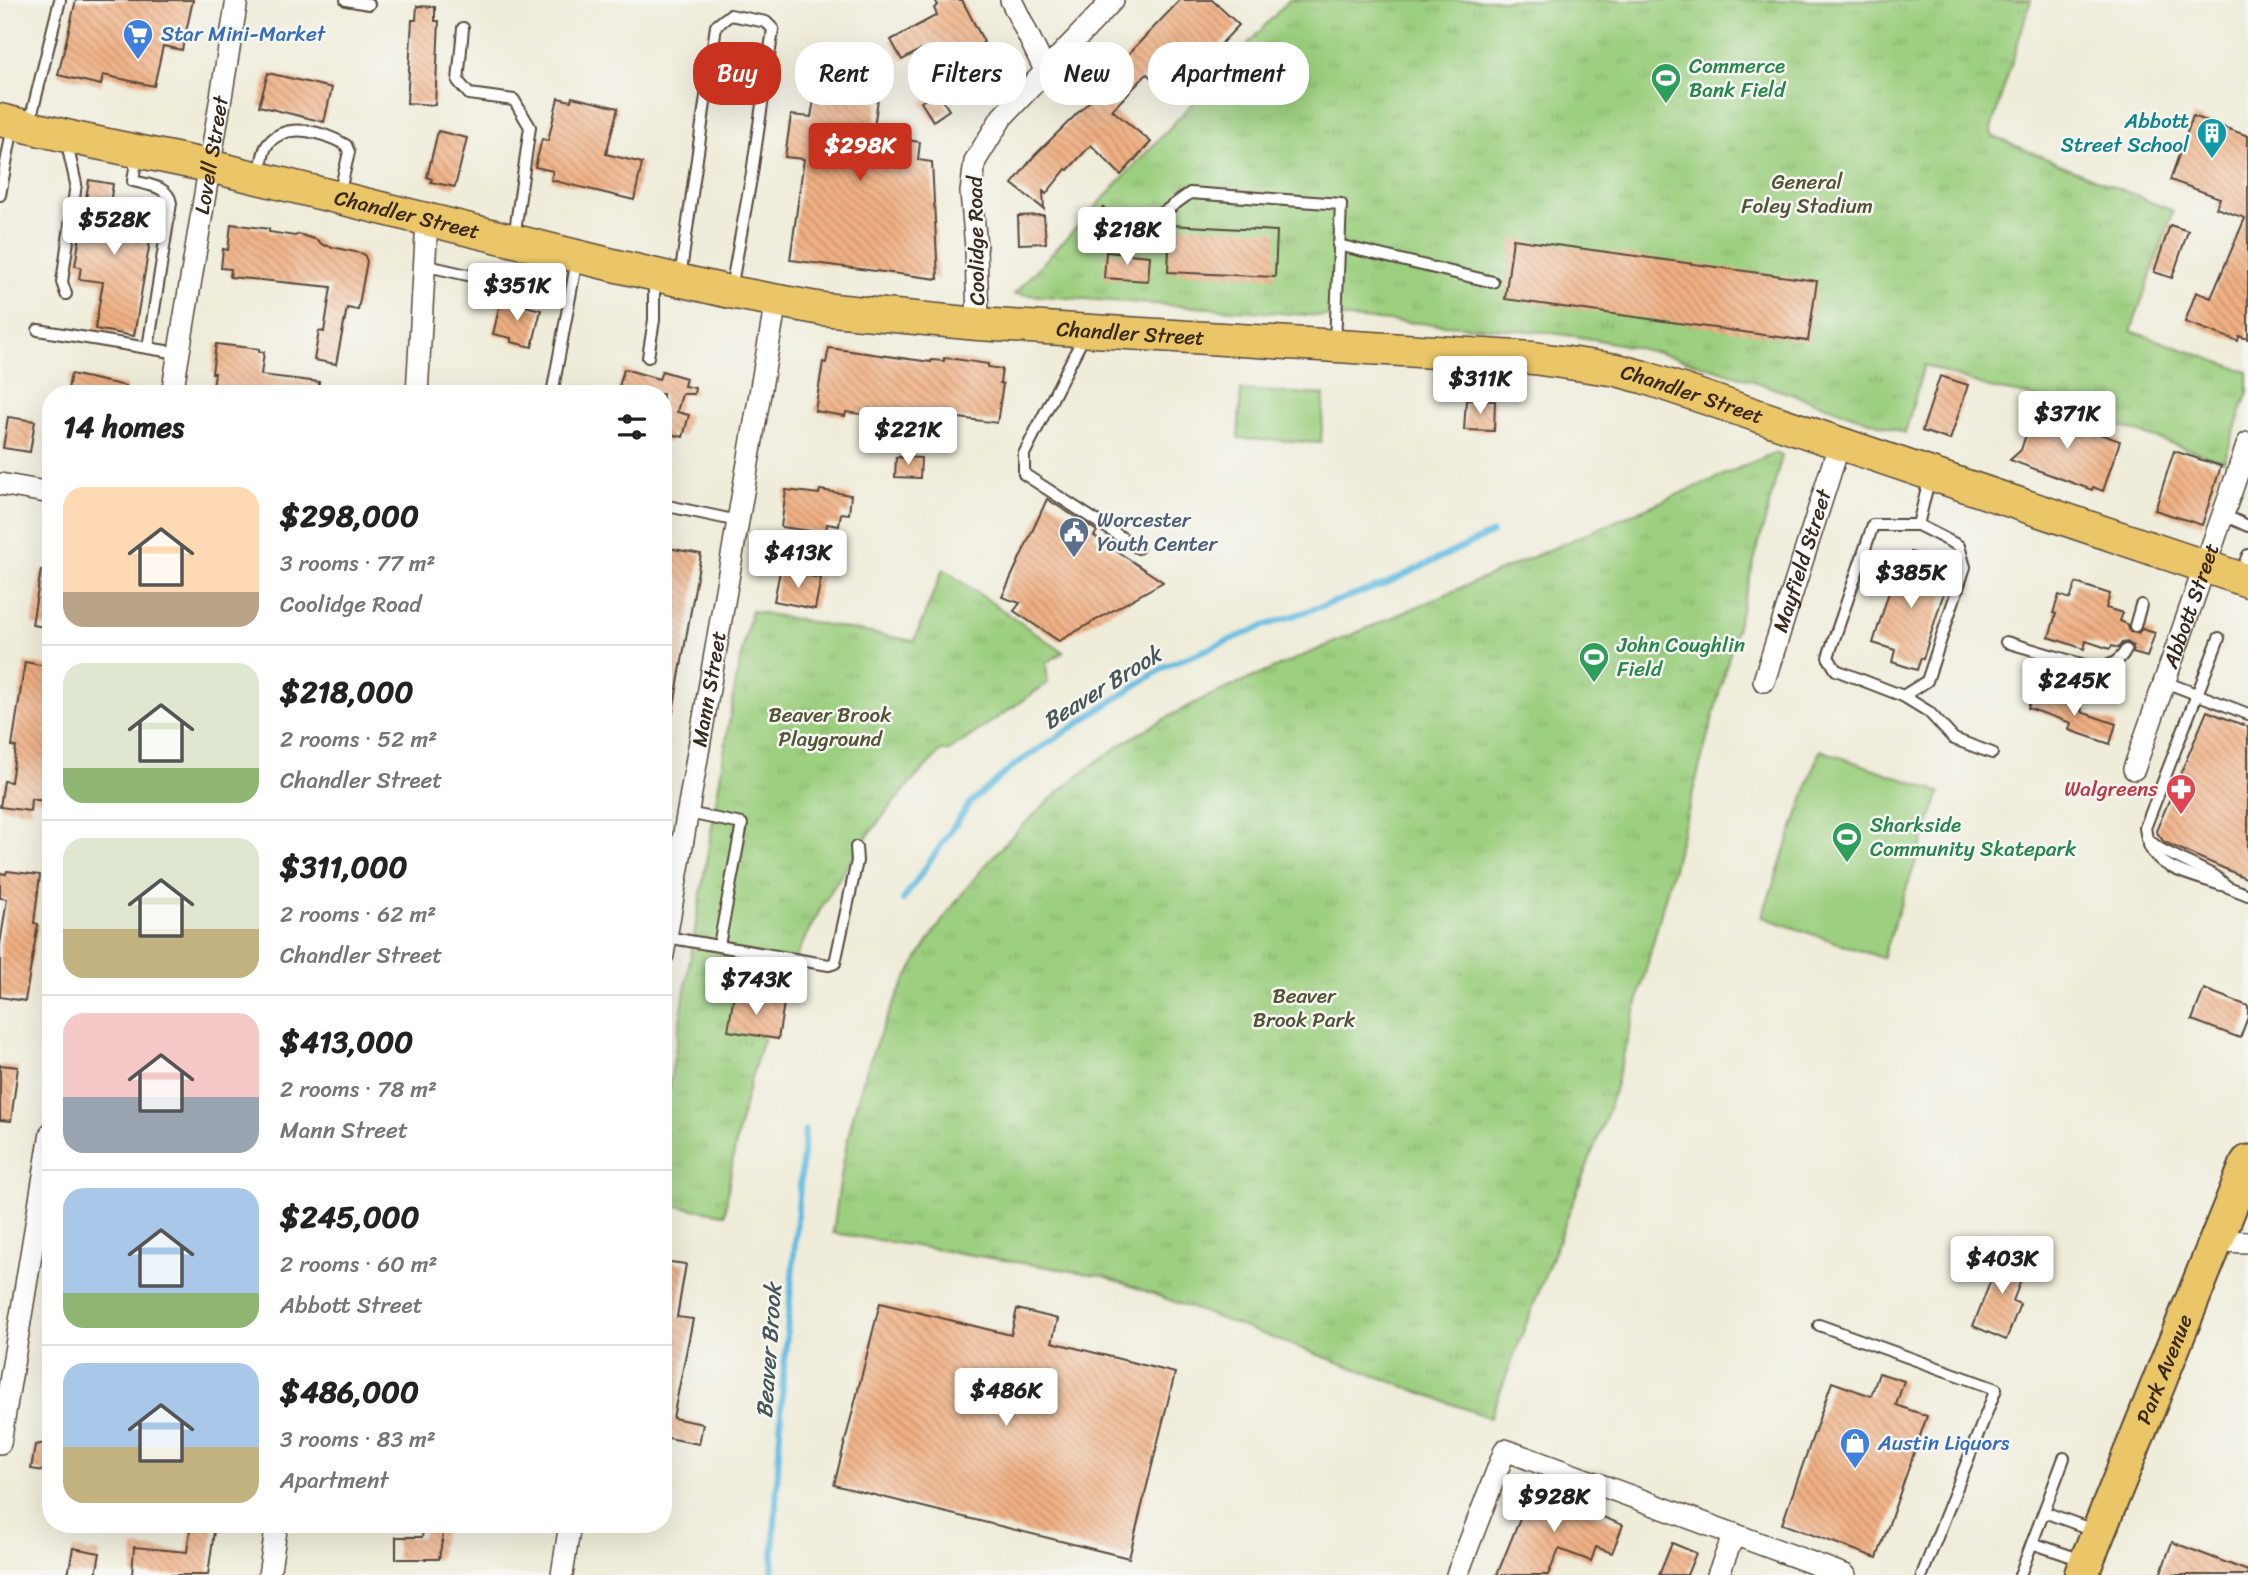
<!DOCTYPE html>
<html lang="en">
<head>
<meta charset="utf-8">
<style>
	body { margin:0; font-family:Sriracha,sans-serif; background:#f2f2f2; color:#222; height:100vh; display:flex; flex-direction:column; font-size:26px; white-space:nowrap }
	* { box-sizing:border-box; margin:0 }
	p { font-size:23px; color:#767676 }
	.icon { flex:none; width:38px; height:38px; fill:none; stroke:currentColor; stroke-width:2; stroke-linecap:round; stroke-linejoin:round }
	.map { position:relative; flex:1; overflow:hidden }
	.drawer { position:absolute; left:42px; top:385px; width:630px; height:1148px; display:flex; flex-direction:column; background:#fff; border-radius:28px; box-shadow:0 7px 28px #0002 }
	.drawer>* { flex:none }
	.banner { position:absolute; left:693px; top:42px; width:665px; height:63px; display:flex; gap:14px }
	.price { position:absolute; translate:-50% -60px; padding:0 16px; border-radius:7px; background:#fff; color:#222; font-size:23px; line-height:46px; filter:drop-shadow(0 2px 4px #0008) }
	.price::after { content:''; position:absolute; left:50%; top:42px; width:21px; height:16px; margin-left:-10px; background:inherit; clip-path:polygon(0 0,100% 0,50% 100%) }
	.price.selected { background:#c8321e; color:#fff }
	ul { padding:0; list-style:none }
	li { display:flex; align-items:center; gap:21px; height:175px; padding:0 21px }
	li+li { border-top:2px solid #e0e0e0 }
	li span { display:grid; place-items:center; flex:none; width:196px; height:140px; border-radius:21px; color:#555 }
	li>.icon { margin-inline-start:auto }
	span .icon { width:84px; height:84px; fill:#fffc; stroke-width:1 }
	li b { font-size:30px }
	h2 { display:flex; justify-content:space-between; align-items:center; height:84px; padding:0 21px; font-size:30px }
	.chip { padding:0 24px; border-radius:28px; background:#fff; box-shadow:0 7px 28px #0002; font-size:24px; line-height:63px }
	.chip.selected { background:#c8321e; color:#fff }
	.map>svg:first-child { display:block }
	.grass { fill:#9ccf7f; stroke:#6c7c4e; stroke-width:2 }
	.park { fill:url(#park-tufts); stroke:#6c7c4e; stroke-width:2 }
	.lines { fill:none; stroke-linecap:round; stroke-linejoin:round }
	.stream { stroke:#63bce0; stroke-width:6 }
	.building { fill:url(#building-back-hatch) }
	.service-casing { stroke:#56473a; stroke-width:14 }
	.minor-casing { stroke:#56473a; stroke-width:24 }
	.primary-casing { stroke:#56473a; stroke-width:35 }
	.trunk-casing { stroke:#56473a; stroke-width:37 }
	.service { stroke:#fff; stroke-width:10 }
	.minor { stroke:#fff; stroke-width:21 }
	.primary { stroke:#ebc669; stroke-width:32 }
	.trunk { stroke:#ebc669; stroke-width:33 }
	.labels { text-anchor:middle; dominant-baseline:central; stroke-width:5; stroke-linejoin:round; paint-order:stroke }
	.shop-label { font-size:21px; fill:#366cbe; stroke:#f6f6f2; text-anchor:start }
	.leisure-label { font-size:21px; fill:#27864d; stroke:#f6f6f2; text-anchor:start }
	.culture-label { font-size:21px; fill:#0d838f; stroke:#f6f6f2; text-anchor:end }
	.street-label { font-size:21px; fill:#3b2a1e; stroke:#f6f6f2 }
	.park-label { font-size:21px; fill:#535336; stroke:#f6f6f2 }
	.service-label { font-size:21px; fill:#4e5e75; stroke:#f6f6f2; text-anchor:start }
	.health-label { font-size:21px; fill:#be3a42; stroke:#f6f6f2; text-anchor:end }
	.water-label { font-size:23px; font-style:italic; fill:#475658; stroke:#f6f6f2 }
</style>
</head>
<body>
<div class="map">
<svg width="2248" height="1575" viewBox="0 0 2248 1575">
	<defs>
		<pattern id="park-tufts" width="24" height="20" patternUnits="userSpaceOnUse" patternTransform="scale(1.75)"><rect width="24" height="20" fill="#9ccf7f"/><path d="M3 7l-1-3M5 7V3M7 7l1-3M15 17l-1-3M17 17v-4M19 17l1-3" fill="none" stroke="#87b26d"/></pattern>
		<pattern id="building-back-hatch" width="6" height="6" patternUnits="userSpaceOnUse" patternTransform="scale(1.75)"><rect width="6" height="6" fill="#f0b083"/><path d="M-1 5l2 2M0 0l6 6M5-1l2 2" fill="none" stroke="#c48f6b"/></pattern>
	</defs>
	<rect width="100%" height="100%" fill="#f6f6f2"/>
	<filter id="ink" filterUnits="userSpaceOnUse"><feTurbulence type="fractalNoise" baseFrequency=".0143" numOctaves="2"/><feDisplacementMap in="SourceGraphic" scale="14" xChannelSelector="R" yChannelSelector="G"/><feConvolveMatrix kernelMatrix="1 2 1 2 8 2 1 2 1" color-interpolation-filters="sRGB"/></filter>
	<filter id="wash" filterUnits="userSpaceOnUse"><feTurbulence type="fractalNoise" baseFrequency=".00686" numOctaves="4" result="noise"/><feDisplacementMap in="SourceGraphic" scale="28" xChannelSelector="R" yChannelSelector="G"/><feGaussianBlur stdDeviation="1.57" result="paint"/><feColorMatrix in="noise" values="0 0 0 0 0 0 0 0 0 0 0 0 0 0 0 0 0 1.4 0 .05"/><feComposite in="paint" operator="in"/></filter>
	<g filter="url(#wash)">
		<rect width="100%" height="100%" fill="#efecd9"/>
		<g class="grass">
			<path d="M1241,390L1324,395L1321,443L1238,438Z"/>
			<path d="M1820,750L1940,792L1882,958L1762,917Z"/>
		</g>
		<g class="park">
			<path d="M1289,0H2031L1991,129L1992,136L2173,211L2131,331L2248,372V391L2224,461L2027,395L1989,388L1924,365L1905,433C1784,393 1670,345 1542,332L1014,294Z"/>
			<path d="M1774,453L1782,456L1609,1109L1490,1418L1104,1276L833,1233C839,1188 845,1142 858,1098C895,963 985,846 1095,763C1129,737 1167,717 1205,698Z"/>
			<path d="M943,569L1063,652L1046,663L1048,683L949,751H941C814,877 745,1037 725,1214L663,1204V1125L736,680L751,611L914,641Z"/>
		</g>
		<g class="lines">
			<g class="stream">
				<path d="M903,900L970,803L1016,764L1166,666L1264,626L1383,585L1492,533"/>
				<path d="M772,1575L783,1378L805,1130"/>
			</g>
		</g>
		<g id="blocks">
			<g class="building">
				<path d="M76,0H193L182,50L163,46L154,86L103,75L101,85L58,75Z"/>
				<path d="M935,0H962L984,42L981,44L992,67L977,74L975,70L938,89L920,50L902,60L891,40L937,15L934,8L938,5Z"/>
				<path d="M1180,0H1212L1239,25L1216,49L1229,62L1217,74L1193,52L1162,87L1147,74L1112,110L1151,142L1121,175L1091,145L1068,170L1066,169L1046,194L1043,191L1044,209L1012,184L1035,155L1095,96L1092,92Z"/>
				<path d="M417,6L435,7V21H439L435,105L407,103L412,20H416Z"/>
				<path d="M821,60L882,70L873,135L920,142L918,160L932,162L938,279L790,260L804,159L785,157L791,115L811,117Z"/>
				<path d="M268,73L332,88L324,122L259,106Z"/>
				<path d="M937,92L949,110L933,121L921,102Z"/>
				<path d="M572,97L618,108L606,154L642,163L634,200L551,180L553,171L535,167L542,139L548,141L558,98L571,101Z"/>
				<path d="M2193,116L2248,136V339L2239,336L2238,341L2185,322L2196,292L2211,298L2245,218L2216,208L2220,198L2170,180Z"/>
				<path d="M438,131L467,138L455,187L431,182L432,179L427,177Z"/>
				<path d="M89,180L113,184L110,204L155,212L134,336L95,329L103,282L79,279L81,267L75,266Z"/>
				<path d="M1103,207L1116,220L1094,242L1081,229Z"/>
				<path d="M1044,215L1046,243L1019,244L1018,216Z"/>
				<path d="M231,224L269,229V232L295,236L299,234L317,240L323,245L364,254L367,261L358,310L347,308L336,364L314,360L319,331L324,332L331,287L230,277L231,269L221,268L223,249L228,250Z"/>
				<path d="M1170,225L1277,231L1275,277L1168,272Z"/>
				<path d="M2170,225L2188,231L2172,278L2154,272Z"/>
				<path d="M1513,239L1817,281L1808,341L1505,299Z"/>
				<path d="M1106,252L1150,256L1148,281L1104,278Z"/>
				<path d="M501,300L541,310L532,347L511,342V338L493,334Z"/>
				<path d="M216,344L259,349V352H264L261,375L319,382V394H212L215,373H212Z"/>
				<path d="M829,348L931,362V360L944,361V358L955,359L988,364V367L1002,369L1000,383L1003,384L997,423L951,417V419H945V425L846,412L845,416L815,411L823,362L826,363Z"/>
				<path d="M624,369L659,379L662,371L686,378L684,386L695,388L694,394H682L677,412L689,415L683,437L671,434L669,443L663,442V394H617Z"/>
				<path d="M71,374L126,386L125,394H67Z"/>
				<path d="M1940,376L1968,385L1950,440L1922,431Z"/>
				<path d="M1466,400L1495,401L1494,431L1464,430Z"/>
				<path d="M2035,407L2065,416L2064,421L2120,441L2103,491L2093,487L2092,490L2010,460L2021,450Z"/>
				<path d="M8,417L35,421L30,452L3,448Z"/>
				<path d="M2174,451L2221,466L2202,525L2155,510Z"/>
				<path d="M896,457L921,458L920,478L895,477Z"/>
				<path d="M786,490L819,494L820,490L851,495L849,514L841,513L839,526L827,524L826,533L781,527Z"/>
				<path d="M1047,499L1097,531L1094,536L1163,582L1059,641L1014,611L1020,603L1002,597Z"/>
				<path d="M663,547L701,554L672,717L663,716Z"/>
				<path d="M1911,552L1933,559L1930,567L1950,573L1923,659L1921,658L1917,670L1892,662L1895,650L1873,643L1900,557L1909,560Z"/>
				<path d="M41,570L51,571V628L32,625Z"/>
				<path d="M780,571L821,578L815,609L774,601Z"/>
				<path d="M2076,583L2110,594L2106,608L2123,613L2120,621L2127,624L2130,632L2138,633L2142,629L2155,633L2147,657L2133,653V646L2127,642L2122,643L2118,648L2112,646L2110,649L2086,641L2084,649L2049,637L2056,614L2053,613L2059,595L2070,599Z"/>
				<path d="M25,662L51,667V802L31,799L30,811L0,807L4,781L11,782L16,747L12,746Z"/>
				<path d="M2033,693L2082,709L2081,712L2116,724L2110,744L2069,730L2071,723L2028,708Z"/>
				<path d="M2207,711L2248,727V879L2164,842L2156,831Z"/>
				<path d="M7,871L40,875L34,923L38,924L25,1001L0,997V945L7,899L0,898V873L6,874Z"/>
				<path d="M2204,989L2248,1006V1017L2240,1038L2192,1020Z"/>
				<path d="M734,995L784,1003L778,1039L728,1031Z"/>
				<path d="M0,1065L18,1067L11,1121L0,1120Z"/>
				<path d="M2002,1252L2031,1254L2013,1301L2020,1304L2006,1340L1973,1326Z"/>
				<path d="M663,1261L686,1264L677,1317L693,1319L673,1418L703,1424L699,1444L663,1437Z"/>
				<path d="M880,1303L1011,1335L1017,1309L1058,1319L1052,1342L1175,1373L1129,1558L834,1485Z"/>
				<path d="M1879,1373L1904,1381L1896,1405L1927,1416L1877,1558L1782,1524L1832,1382L1871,1396Z"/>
				<path d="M51,1442V1472L31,1469L35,1445Z"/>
				<path d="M1525,1486L1623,1525L1612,1553L1596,1547L1591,1561L1559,1549L1548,1575H1497L1522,1513L1516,1510Z"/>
				<path d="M191,1524H215L208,1575H132L134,1547L187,1552Z"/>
				<path d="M424,1525L444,1529L439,1559H396V1537H422Z"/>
				<path d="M2172,1542L2248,1571V1575H2160Z"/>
				<path d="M1672,1543L1696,1553L1687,1575H1659Z"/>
				<path d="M73,1548L100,1553L96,1575H68Z"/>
			</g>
		</g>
	</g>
	<g filter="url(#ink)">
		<use href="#blocks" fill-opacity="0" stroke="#56473a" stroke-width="2"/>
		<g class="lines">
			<g class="service-casing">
				<g id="service">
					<path d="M346,0L369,4"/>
					<path d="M463,28L458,81L469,94L514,100L530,127L514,238"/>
					<path d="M29,125L60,0"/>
					<path d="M137,155L133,181C148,185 168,186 171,203L148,348"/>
					<path d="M259,176C262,166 262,151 268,144C287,120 325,133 346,145L349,152L339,195"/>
					<path d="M0,195L13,126"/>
					<path d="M1127,239L1190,193L1341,204L1335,343"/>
					<path d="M1338,245L1493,282"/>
					<path d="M423,265L521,287L534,285L539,278L545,252"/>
					<path d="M680,278L716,26L730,15L766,22L773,29L752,173L731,289"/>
					<path d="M66,294L62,282L76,184L69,153L71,140"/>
					<path d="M38,330L178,353"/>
					<path d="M1084,336L1024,454V474L1138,548"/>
					<path d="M648,357L654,320V277"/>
					<path d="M552,394L577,259"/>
					<path d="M663,505L738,521"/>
					<path d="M2223,515L2248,526"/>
					<path d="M1873,525H1918L1959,546L1965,567L1927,681L1903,696L1836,670L1828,657Z"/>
					<path d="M1918,525L1930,476"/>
					<path d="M2239,575L2248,555"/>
					<path d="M2135,626L2141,605"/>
					<path d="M2219,638L2145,828L2147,839L2160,849L2215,876L2228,887L2248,895"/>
					<path d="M2006,642L2095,668C2110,666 2118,663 2126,650"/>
					<path d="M2165,682L2248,714"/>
					<path d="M1903,696L1929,712L1954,739L1992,753"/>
					<path d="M688,813L742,824L719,945"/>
					<path d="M2149,845C2158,870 2199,877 2221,885"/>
					<path d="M666,937L829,965L835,963L857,861L856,847"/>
					<path d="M1819,1325L1996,1389L1922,1575"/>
					<path d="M2044,1512L2096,1531"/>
					<path d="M2032,1543L2082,1560"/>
					<path d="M2020,1575L2064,1458"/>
				</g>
			</g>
			<g class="minor-casing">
				<g id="minor">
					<path d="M1011,0L1045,70"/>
					<path d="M978,324L976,247L971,192L975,161L1002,117L1113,0"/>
					<path id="s1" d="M172,394L237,0"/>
					<path d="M417,394L427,221"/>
					<path d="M0,484L51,493"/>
					<path id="s2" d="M1764,681L1840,442"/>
					<path id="s3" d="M2134,769L2248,443"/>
					<path id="s4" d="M663,955L776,301"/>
					<path d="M2218,1241L2248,1242"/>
					<path d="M0,1443L51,1133"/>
					<path d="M269,1575L277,1524"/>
					<path d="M562,1575L570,1524"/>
					<path d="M1457,1575L1505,1450L1845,1575"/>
					<path d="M1718,1575L1734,1534"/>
				</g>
			</g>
			<g class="primary-casing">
				<g id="primary">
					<path id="s5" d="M0,120L83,140L209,166L617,266L730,292L822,309L978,324L1533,358L1617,370L1643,377L2248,581"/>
				</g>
			</g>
			<g class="trunk-casing">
				<g id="trunk">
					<path id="s6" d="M2081,1575L2248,1162"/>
				</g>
			</g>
			<use href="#service" class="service"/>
			<use href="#minor" class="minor"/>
			<use href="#primary" class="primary"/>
			<use href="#trunk" class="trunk"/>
		</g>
	</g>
	<defs>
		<g id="supermarket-pin" transform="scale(1.575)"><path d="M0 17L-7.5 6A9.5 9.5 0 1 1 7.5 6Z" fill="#3f7fe0" stroke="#f6f6f2"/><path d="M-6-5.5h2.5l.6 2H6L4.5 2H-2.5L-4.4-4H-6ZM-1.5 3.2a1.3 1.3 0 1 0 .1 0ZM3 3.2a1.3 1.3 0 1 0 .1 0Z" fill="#fff"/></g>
		<g id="stadium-pin" transform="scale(1.575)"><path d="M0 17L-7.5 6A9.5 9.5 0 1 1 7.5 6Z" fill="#2e9e5b" stroke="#f6f6f2"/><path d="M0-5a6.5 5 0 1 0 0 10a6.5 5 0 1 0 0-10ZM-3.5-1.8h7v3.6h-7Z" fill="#fff"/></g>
		<g id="building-pin" transform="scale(1.575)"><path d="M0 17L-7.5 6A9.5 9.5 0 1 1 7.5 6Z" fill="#0f9aa8" stroke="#f6f6f2"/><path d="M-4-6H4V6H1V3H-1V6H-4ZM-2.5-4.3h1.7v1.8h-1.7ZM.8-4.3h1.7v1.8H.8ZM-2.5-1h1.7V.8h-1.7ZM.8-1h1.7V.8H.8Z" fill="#fff"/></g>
		<g id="civic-pin" transform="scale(1.575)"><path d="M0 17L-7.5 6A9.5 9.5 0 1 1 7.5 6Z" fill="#5c6f8a" stroke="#f6f6f2"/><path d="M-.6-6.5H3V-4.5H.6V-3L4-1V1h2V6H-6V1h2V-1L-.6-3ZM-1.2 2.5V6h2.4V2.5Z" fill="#fff"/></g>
		<g id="pharmacy-pin" transform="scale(1.575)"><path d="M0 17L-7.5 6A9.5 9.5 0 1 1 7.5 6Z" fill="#e0444e" stroke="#f6f6f2"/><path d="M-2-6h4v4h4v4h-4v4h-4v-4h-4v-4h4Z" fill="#fff"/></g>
		<g id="shop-pin" transform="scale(1.575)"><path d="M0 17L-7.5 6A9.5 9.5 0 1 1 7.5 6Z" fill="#3f7fe0" stroke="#f6f6f2"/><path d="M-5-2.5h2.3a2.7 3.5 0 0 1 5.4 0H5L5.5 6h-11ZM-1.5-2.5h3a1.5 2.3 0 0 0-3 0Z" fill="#fff"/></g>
	</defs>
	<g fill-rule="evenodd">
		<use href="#supermarket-pin" x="138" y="34"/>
		<use href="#stadium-pin" x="1666" y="78"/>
		<use href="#building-pin" x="2212" y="133"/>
		<use href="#civic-pin" x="1074" y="532"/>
		<use href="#stadium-pin" x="1594" y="657"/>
		<use href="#pharmacy-pin" x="2181" y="789"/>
		<use href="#stadium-pin" x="1847" y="837"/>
		<use href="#shop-pin" x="1855" y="1443"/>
	</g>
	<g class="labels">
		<g class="shop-label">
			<text x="161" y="34">Star Mini-Market</text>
			<text x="1878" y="1443">Austin Liquors</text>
		</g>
		<g class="leisure-label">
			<text x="1689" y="66">Commerce<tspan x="1689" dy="24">Bank Field</tspan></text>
			<text x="1617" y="645">John Coughlin<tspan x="1617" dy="24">Field</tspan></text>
			<text x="1870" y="825">Sharkside<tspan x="1870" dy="24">Community Skatepark</tspan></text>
		</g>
		<g class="culture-label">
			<text x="2189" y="121">Abbott<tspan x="2189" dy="24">Street School</tspan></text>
		</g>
		<g class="street-label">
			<text stroke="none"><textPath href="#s1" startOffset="242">Lovell Street</textPath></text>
			<text stroke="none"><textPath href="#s5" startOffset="418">Chandler Street</textPath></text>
			<text transform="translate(976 241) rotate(-91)">Coolidge Road</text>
			<text stroke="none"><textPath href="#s5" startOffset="1153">Chandler Street</textPath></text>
			<text stroke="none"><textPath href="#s5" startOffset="1720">Chandler Street</textPath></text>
			<text stroke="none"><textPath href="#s2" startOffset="126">Mayfield Street</textPath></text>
			<text stroke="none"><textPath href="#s3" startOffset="173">Abbott Street</textPath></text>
			<text stroke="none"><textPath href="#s4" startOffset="270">Mann Street</textPath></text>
			<text stroke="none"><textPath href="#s6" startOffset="222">Park Avenue</textPath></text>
		</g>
		<g class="park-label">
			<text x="1807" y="182">General<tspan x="1807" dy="24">Foley Stadium</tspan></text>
			<text x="830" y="715">Beaver Brook<tspan x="830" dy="24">Playground</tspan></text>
			<text x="1304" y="996">Beaver<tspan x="1304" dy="24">Brook Park</tspan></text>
		</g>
		<g class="service-label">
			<text x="1097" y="520">Worcester<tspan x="1097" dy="24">Youth Center</tspan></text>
		</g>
		<g class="health-label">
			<text x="2158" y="789">Walgreens</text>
		</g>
		<g class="water-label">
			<text transform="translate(1102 688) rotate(-32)">Beaver Brook</text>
			<text transform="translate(769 1351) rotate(-86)">Beaver Brook</text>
		</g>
	</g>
</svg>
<b class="price selected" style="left:860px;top:183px">$298K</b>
<b class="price" style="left:114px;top:257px">$528K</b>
<b class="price" style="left:1127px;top:267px">$218K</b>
<b class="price" style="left:517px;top:323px">$351K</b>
<b class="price" style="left:1480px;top:416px">$311K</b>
<b class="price" style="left:2067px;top:451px">$371K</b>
<b class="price" style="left:908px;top:467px">$221K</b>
<b class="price" style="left:798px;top:590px">$413K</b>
<b class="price" style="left:1911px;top:610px">$385K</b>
<b class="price" style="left:2074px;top:718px">$245K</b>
<b class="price" style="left:756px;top:1017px">$743K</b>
<b class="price" style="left:2002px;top:1296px">$403K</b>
<b class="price" style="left:1006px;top:1428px">$486K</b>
<b class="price" style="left:1554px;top:1534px">$928K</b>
<div class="banner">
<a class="chip selected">Buy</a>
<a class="chip">Rent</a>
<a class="chip">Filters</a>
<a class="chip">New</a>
<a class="chip">Apartment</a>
</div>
<section class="drawer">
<h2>14 homes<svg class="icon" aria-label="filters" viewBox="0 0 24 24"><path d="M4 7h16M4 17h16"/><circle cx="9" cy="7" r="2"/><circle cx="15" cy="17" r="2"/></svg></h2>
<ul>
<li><span style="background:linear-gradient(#ffd9b3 75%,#b9a48a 0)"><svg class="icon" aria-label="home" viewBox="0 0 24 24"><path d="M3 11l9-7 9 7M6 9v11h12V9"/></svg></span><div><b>$298,000</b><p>3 rooms · 77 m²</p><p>Coolidge Road</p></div></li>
<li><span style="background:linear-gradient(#dfe7d0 75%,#8fb573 0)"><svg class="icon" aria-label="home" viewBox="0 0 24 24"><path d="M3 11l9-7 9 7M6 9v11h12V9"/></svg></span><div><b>$218,000</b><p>2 rooms · 52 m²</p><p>Chandler Street</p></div></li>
<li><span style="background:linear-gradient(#dfe7d0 65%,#c2b280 0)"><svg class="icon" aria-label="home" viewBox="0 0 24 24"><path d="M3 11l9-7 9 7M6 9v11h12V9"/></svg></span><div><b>$311,000</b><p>2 rooms · 62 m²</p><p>Chandler Street</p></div></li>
<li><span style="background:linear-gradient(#f6c9c9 60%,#9aa5b1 0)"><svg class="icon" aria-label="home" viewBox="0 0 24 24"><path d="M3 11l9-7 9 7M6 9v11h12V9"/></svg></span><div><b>$413,000</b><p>2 rooms · 78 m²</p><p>Mann Street</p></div></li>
<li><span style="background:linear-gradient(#a9c7e8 75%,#8fb573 0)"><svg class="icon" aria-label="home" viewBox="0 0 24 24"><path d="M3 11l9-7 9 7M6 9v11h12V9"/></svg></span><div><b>$245,000</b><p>2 rooms · 60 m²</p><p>Abbott Street</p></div></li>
<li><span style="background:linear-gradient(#a9c7e8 60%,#c2b280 0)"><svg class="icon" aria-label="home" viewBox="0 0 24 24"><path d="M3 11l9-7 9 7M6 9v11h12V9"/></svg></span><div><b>$486,000</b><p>3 rooms · 83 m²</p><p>Apartment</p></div></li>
</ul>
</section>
</div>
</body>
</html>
